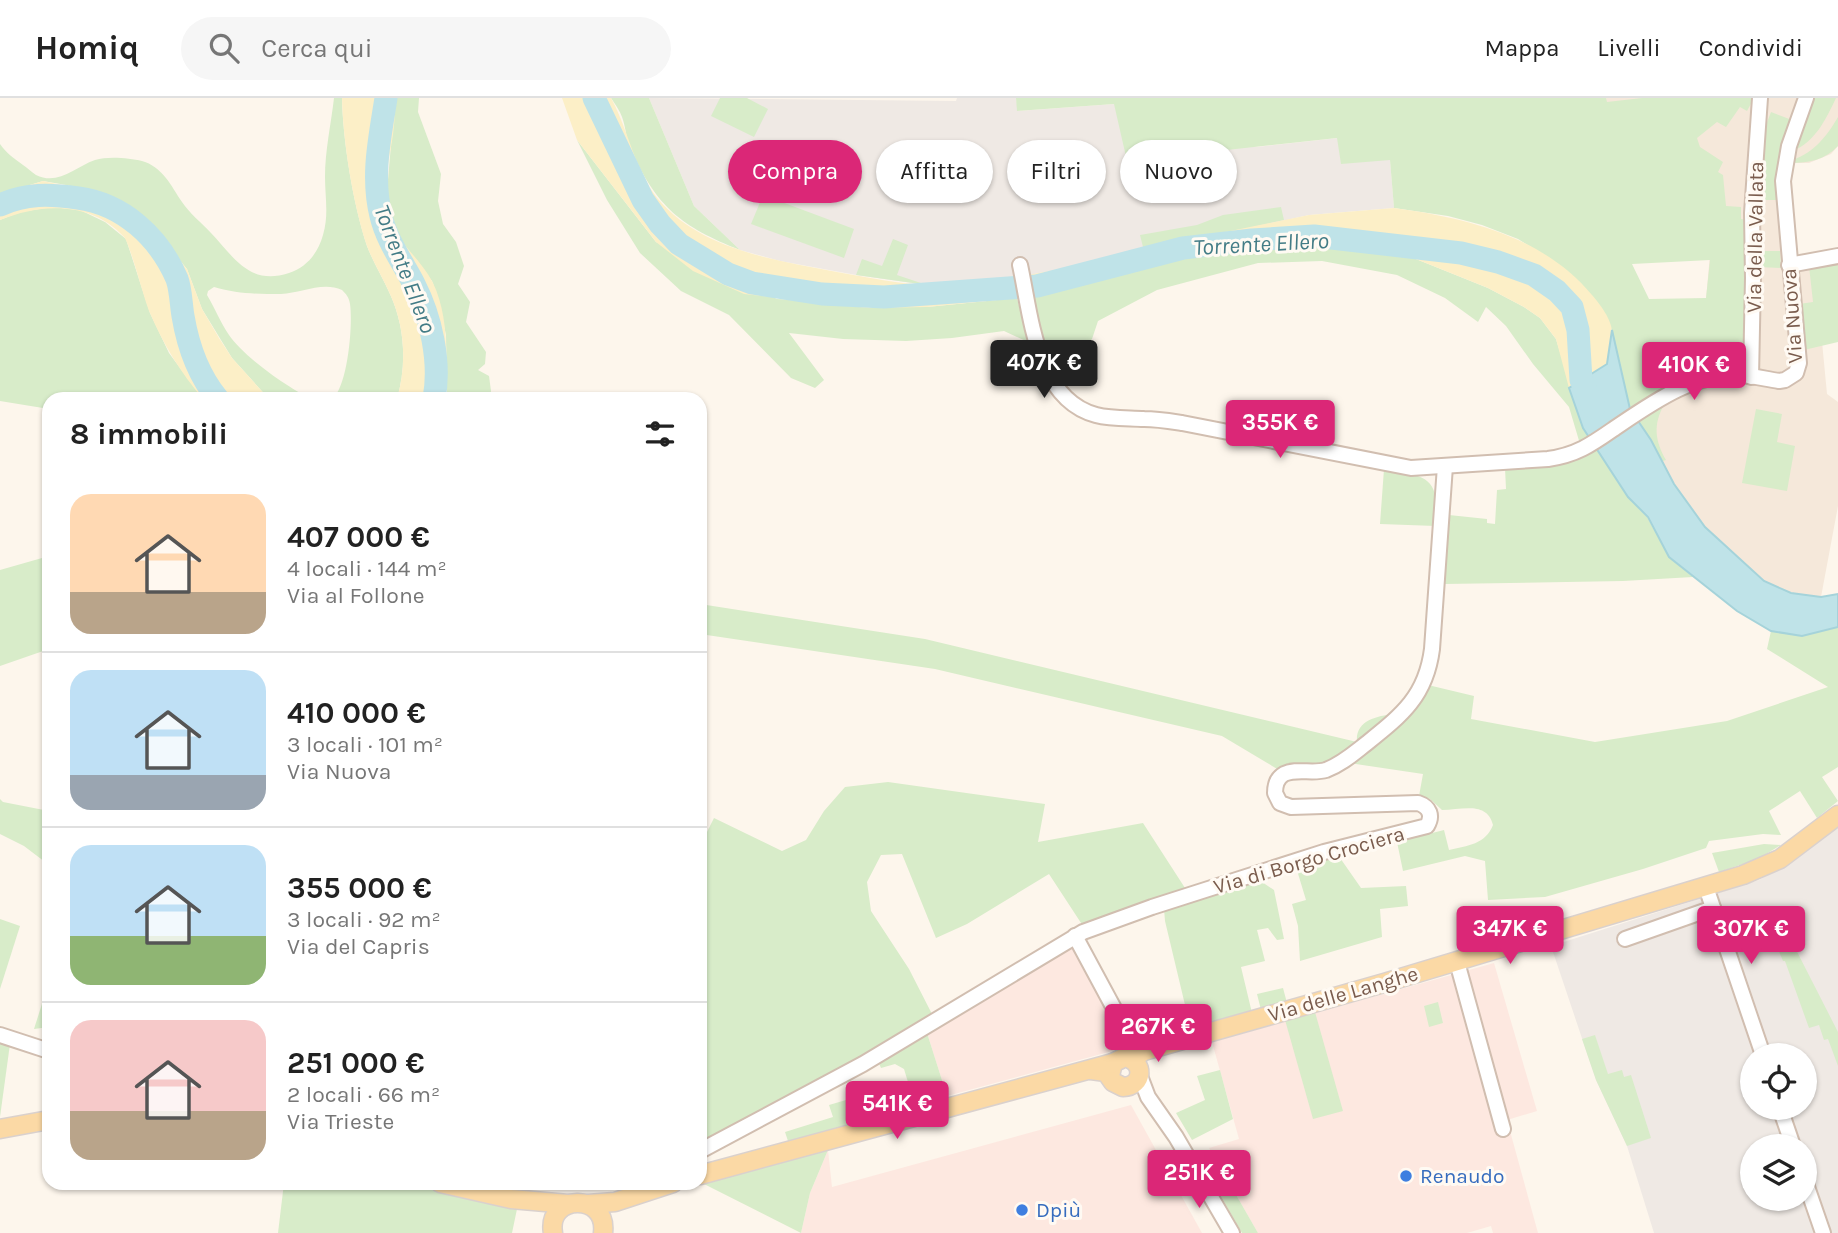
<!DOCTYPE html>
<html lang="it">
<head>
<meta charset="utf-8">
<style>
	body { margin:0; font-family:Karla,sans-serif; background:#f6f6f6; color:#222; height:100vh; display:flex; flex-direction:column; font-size:26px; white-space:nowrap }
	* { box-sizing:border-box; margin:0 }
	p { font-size:23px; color:#767676 }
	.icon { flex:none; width:38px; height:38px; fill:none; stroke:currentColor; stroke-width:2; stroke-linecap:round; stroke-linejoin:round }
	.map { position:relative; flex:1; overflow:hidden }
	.details { position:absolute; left:42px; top:294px; width:665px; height:798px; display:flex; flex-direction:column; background:#fff; border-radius:21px; box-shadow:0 2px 5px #0004 }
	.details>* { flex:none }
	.guide { position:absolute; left:728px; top:42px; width:665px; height:63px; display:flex; gap:14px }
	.buttons { position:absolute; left:1740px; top:945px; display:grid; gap:14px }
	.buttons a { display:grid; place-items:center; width:77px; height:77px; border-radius:50%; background:#fff; box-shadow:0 2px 5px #0004; font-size:35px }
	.price { position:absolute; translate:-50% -60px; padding:0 16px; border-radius:7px; background:#db2777; color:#fff; font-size:23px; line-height:46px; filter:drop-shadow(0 2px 4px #0008) }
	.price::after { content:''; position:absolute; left:50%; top:42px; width:21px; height:16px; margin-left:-10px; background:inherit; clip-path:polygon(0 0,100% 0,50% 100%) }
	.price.active { background:#222; color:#fff }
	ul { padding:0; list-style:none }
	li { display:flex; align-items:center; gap:21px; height:175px; padding:0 28px }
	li+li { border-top:2px solid #e0e0e0 }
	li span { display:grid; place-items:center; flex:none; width:196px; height:140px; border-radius:21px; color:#555 }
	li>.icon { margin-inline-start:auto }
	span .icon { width:84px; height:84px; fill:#fffc; stroke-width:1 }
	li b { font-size:30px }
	h2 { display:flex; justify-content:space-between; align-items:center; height:84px; padding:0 28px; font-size:30px }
	.tag { padding:0 24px; border-radius:32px; background:#fff; box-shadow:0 2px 5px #0004; font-size:24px; line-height:63px }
	.tag.active { background:#db2777; color:#fff }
	header { display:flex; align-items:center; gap:42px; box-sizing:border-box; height:98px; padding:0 35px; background:#fff; border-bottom:2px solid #e0e0e0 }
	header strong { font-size:33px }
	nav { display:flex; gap:38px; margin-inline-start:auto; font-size:24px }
	.search { width:490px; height:63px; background:#f6f6f6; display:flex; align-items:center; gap:18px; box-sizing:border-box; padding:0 24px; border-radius:38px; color:#767676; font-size:26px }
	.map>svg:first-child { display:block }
	.residential { fill:#f5e8da }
	.commercial { fill:#fde8e0 }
	.industrial { fill:#efe9e4; fill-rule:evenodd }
	.green { fill:#d8ecc9; fill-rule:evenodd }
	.sand { fill:#fcefc7 }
	.water { fill:#bfe3e8; stroke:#a5d3da; stroke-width:2 }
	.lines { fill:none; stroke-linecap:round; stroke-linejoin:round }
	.river { stroke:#bfe3e8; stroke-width:23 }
	.minor-casing { stroke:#d1beb0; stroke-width:18 }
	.major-casing { stroke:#dad1cd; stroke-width:21 }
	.minor { stroke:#fff; stroke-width:14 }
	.major { stroke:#fbd9a5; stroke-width:18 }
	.shop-dot { fill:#3f7fe0; stroke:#fffaf3; stroke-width:2.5 }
	.labels { text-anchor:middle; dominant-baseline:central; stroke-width:6; stroke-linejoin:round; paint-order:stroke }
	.street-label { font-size:21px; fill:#7a5c4d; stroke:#fffaf3 }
	.shop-label { font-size:21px; fill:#366cbe; stroke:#fffaf3; text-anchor:start }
	.water-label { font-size:23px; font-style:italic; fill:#437c86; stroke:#fffaf3 }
</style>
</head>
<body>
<header>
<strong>Homiq</strong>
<div class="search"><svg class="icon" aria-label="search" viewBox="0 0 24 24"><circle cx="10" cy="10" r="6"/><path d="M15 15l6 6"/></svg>Cerca qui</div>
<nav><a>Mappa</a><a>Livelli</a><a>Condividi</a></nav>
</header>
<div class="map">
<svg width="1838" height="1135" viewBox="0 0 1838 1135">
	<rect width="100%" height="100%" fill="#fdf6ec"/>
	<path class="residential" d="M1594,0H1838V48L1831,56L1809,65H1791L1789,79L1794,162L1814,160L1827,296L1838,304V408L1821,499L1791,495L1764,483L1705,429L1674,386L1651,342L1630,311L1664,292L1705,213L1717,77Z"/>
	<g class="commercial">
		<path d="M1072,847L1127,949L947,998L927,935Z"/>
		<path d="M1494,865L1537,1013L1507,1022L1538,1135H1493L1491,1128L1467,1135H1258L1209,1050L1239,1041L1212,944Z"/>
		<path d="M1131,1007L1202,1135H801L810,1095L828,1052L832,1089Z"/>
	</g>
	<g class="industrial">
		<path d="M649,0L956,3L957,0H1016L1018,13L1115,6L1257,49L1338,40L1390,62L1394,110L1309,117L1096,165L1006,181L927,187L856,177L780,163L740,152L694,108Z"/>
		<path d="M1838,729V1135H1654L1627,1048L1596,982L1551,848L1759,782L1794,763ZM1752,957H1804V1010H1752ZM1752,1048H1804V1101H1752Z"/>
	</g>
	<g class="green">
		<path d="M334,0H342C343,44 353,105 367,148C373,164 383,180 390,196C405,229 407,266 397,301H332C348,289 353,226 350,206C349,199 346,196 342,192C323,183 301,195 281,196C258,196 237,196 214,189L208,193L207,197C215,210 220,224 229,237C243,258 290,292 313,301H269L232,260L202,211L187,171L155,132L103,96L66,87L43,83L0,96V46C7,56 14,60 23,67C28,70 31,74 36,77C58,88 75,69 95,62C108,58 129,60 142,63C163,69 171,88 182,104C190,116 201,124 211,135C234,159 249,188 289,175C307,169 318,155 323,137C329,117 325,99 325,79C325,53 331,26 334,0Z"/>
		<path d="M395,0H419L418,14L441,76L438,103L443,126L456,144L464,168L458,186L470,204L466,224L486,254L485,266L478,272L489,278L491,293L490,301H447L446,237L437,197L432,183L401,144L391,124L386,105Z"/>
		<path d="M611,0H649L694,108L740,152C682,129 656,109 631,51C626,41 626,30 622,19C620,13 615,6 611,0Z"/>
		<path d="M720,0H747L768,11L754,39L711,18Z"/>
		<path d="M1016,0H1606L1607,4L1642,0H1754L1747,13L1740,9L1726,29L1717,24L1697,40L1700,49L1723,64L1718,74L1723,77L1726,108L1741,109V121L1748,122L1746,262L1664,292L1630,311L1612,232L1550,161L1518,141L1482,127L1448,118L1394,110L1390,62L1341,66L1337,40L1127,63L1114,6L1017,13ZM1710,162L1706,200L1649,201L1632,166Z"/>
		<path d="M1811,0H1836C1826,21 1816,43 1793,53Z"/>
		<path d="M1771,14L1792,22L1778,76L1777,102H1757L1766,27Z"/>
		<path d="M1838,19V48C1825,62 1809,65 1791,65L1792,62C1814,55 1827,38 1838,19Z"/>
		<path d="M577,42L656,144L777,201L927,209L1017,200L1028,244L1004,233L952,240L906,243L843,241L789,235L824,282L815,290L791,280L729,217L681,193L640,155L607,102Z"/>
		<path d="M763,97L854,131L844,160L751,126Z"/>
		<path d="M52,109L80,112L105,124L126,141L150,215L169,255L203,301H49V311L0,303V122L20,114Z"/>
		<path d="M1281,109L1284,122L1144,153L1140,137L1197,127L1223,117Z"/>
		<path d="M893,141L908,147L897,177L927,187L856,177L862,161L882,168Z"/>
		<path d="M1314,144L1406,157L1488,190L1524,209L1540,220L1556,241L1583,330L1589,340L1580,346L1569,309L1533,266L1506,228L1486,209L1478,224L1445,200L1397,177L1322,163L1258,165L1157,192L1098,223L1092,241L1069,263L1044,244L1032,196L1183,157L1255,148Z"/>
		<path d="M1759,153H1780L1781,170L1759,169Z"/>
		<path d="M1838,162V244L1804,252L1799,206L1813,204L1809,168Z"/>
		<path d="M1664,307C1653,326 1655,343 1666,362L1663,363L1638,322Z"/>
		<path d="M1756,311L1782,316L1777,344L1795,348L1787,393L1742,385Z"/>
		<path d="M1596,350L1628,399L1647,419L1669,459L1693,479L1623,483L1444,486L1449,417L1487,421V425L1495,426L1497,392L1506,391L1505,370Z"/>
		<path d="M1384,371C1428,378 1440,379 1436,428L1380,426Z"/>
		<path d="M49,458V551L0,568V472Z"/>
		<path d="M700,506L925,541L1357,644C1355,623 1376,618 1394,616C1373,632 1351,655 1327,664C1313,670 1294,670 1279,672L1222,638L935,571L700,536Z"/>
		<path d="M1838,529V669L1822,679L1838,703L1817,720L1800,693L1769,713L1781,737L1763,736L1709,743L1706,750L1643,771L1545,799L1488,802L1485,763L1465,758L1403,773L1397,744L1444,732L1449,752C1467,748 1486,746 1493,727C1487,703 1462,712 1442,712L1430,701L1419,698L1423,676L1349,665L1428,587L1474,598L1471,621L1595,644L1727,623L1828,589L1767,551L1771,533L1802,538Z"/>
		<path d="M888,684L1045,706L1038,744L1143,725L1185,790L1083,828L1049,776L967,826L936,840L902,756L881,757L867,784L871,813L909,871L933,918L858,963L700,1047V748L714,720L782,753L806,742L824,713L845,689Z"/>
		<path d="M0,701L3,704L49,713V767L24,748L0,736Z"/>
		<path d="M1764,746L1781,747L1758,761L1719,774L1712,755Z"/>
		<path d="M1338,757L1361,790L1406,788L1408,808L1380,811L1382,839L1300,863L1298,828L1292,806L1306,802L1296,769Z"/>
		<path d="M1259,782L1274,792L1284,841L1277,842L1268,830L1257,832L1265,863L1241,869L1252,915L1191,932L1165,823L1164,811Z"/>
		<path d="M0,821L20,828L0,891Z"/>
		<path d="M1788,836L1838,934V968L1828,941L1824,942L1819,927L1809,930L1785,863H1783L1774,842Z"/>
		<path d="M47,890L49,929L34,931Z"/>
		<path d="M1283,890L1287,905L1261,912L1257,896Z"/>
		<path d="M1438,904L1443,925L1429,929L1424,908Z"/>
		<path d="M1315,914L1343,1013L1313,1021L1285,922Z"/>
		<path d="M927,935L947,998L915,1007L904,971L895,966L881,970L878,963Z"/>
		<path d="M1595,937L1608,976L1622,972L1624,979L1631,977L1651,1040L1627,1048L1596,982L1582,941Z"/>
		<path d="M0,943L10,946L0,1019Z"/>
		<path d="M1220,972L1233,1021L1192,1042L1176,1015L1205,1002L1197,978Z"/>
		<path d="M846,1002L853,1027L789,1046L785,1034L833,1019L829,1007Z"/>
		<path d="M828,1052L810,1095L801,1135L704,1086Z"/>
		<path d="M284,1085H415L467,1100L517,1111L512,1135H278Z"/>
		<path d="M1231,1088L1258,1135H1242L1219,1095Z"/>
	</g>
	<g class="sand">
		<path d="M342,0H395C395,9 395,18 394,27C392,53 382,81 387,107C393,144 418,156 433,185C449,218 448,265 443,301H397C407,266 405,229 390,196C383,180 373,164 367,148C353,106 343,44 342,0Z"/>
		<path d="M562,0H611C629,33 634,71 658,101C701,152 775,162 837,174C866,179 898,186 927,187C954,188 985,184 1012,181L1017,200L927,209L868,210L744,196L693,173L656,144L577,42Z"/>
		<path d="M43,83L103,96L125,106L140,117L187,171L202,211L219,240L232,260L269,301H203C181,275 163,246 150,215C144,201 130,146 124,139C91,103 42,105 0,122V96Z"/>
		<path d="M1394,110C1466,120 1543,138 1592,197C1600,206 1612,222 1612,234C1612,245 1608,256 1607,266L1569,290L1556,241L1540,220L1524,209L1488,190L1406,157L1314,144L1255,148L1183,157L1032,196L1027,177L1096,165L1201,139L1309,117Z"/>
	</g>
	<path class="water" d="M1612,232L1630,311L1651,342L1674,386L1705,429L1764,483L1791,495L1821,499L1838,496V529L1802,538L1771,533L1737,513L1669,459L1648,419L1628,399L1583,330L1569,290L1607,266Z"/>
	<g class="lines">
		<g class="river">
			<path d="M386,0C380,39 371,78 381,118C387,143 402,163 414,186C431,219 441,264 434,301"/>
			<path d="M594,0L643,102L660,126L679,146L728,176L752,185L822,196L884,199L1037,188L1183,150L1252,142L1314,138L1461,155L1498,164L1534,177L1557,193L1572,209L1578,232L1581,282L1594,309"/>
			<path d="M0,107C26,95 50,96 78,100C123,106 159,139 177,181C181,192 181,207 183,218C188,248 198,277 218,301"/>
		</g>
		<g class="minor-casing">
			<g id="minor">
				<path d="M1020,167C1031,217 1036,301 1096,317C1111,321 1129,320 1144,321C1157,321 1169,323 1182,325L1411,370L1548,361C1577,357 1592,346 1615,330C1652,305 1695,274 1742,277C1754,278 1766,281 1779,283L1785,282L1796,275L1799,265L1783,83L1789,48L1806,0"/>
				<path d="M1789,167L1838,158"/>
				<path d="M1751,279L1753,180L1752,115L1760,0"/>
				<path d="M1706,789L1763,957"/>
				<path d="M1075,838L1131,942L1140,949L1153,950"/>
				<path d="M1625,841L1713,810"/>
				<path d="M1457,864L1503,1031"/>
				<path d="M0,937L49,953"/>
				<path d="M1140,978L1148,999L1176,1039L1232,1135"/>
				<path d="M1780,1010L1793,1048"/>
				<path d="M700,1053L863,966L1083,834L1152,809L1324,754L1427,728C1433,718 1430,709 1418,705L1291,709L1280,705L1275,695C1275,687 1277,680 1284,676C1296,670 1313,676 1326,672C1342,666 1354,655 1367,645C1402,617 1426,598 1432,551L1445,368"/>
				<path d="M1804,1080L1823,1135"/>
			</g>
		</g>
		<g class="major-casing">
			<g id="major">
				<path d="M1132,961L1144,953L1384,885L1743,777L1780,761L1838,717"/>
				<path d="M1091,972L1106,974L1113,984L1123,989C1144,988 1145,964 1125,959L1113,965L1110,978"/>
				<path d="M0,1031L49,1022"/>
				<path d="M700,1077L1113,965"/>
				<path d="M440,1085L511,1101L568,1106"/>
				<path d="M588,1106L615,1104L673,1085"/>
				<path d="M553,1135C546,1096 608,1094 603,1135"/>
			</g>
		</g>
		<use href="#minor" class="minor"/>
		<use href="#major" class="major"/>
	</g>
	<g class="shop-dot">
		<circle cx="1406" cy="1078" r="7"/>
		<circle cx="1022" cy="1112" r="7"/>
	</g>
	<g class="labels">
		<g class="street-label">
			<text transform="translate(1755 139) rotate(-89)">Via della Vallata</text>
			<text transform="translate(1792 218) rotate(-94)">Via Nuova</text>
			<text transform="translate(1309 762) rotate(-16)">Via di Borgo Crociera</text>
			<text transform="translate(1343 896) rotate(-16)">Via delle Langhe</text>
		</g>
		<g class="shop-label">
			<text x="1420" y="1078">Renaudo</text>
			<text x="1036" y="1112">Dpiù</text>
		</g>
		<g class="water-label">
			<text transform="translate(1261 146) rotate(-3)">Torrente Ellero</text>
			<text transform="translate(405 171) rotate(69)">Torrente Ellero</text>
		</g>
	</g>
</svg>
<div class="buttons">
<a><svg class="icon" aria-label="locate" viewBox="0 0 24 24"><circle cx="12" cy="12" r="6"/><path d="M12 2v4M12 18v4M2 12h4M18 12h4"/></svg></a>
<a><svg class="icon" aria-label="layers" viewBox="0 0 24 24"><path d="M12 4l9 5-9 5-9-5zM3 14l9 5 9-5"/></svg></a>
</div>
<b class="price active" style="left:1044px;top:302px">407K €</b>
<b class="price" style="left:1694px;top:304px">410K €</b>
<b class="price" style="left:1280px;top:362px">355K €</b>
<b class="price" style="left:1510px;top:868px">347K €</b>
<b class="price" style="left:1751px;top:868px">307K €</b>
<b class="price" style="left:1158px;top:966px">267K €</b>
<b class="price" style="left:897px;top:1043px">541K €</b>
<b class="price" style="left:1199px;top:1112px">251K €</b>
<div class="guide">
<a class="tag active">Compra</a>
<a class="tag">Affitta</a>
<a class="tag">Filtri</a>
<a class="tag">Nuovo</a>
</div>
<section class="details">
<h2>8 immobili<svg class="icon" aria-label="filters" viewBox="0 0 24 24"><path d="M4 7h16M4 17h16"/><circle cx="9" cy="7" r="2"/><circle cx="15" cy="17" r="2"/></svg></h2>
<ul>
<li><span style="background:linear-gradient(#ffd9b3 70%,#b9a48a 0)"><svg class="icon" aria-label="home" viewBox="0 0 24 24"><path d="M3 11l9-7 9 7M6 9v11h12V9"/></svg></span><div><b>407 000 €</b><p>4 locali · 144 m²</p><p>Via al Follone</p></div></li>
<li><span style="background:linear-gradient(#bfe0f5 75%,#9aa5b1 0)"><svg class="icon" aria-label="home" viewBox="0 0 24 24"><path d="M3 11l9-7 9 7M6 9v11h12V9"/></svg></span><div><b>410 000 €</b><p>3 locali · 101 m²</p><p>Via Nuova</p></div></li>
<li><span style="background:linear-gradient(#bfe0f5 65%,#8fb573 0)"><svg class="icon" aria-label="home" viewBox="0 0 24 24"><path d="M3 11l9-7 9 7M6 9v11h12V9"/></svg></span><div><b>355 000 €</b><p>3 locali · 92 m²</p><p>Via del Capris</p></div></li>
<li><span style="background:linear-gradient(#f6c9c9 65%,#b9a48a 0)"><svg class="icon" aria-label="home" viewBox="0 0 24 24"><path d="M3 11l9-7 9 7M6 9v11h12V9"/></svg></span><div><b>251 000 €</b><p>2 locali · 66 m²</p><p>Via Trieste</p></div></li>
</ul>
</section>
</div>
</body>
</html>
